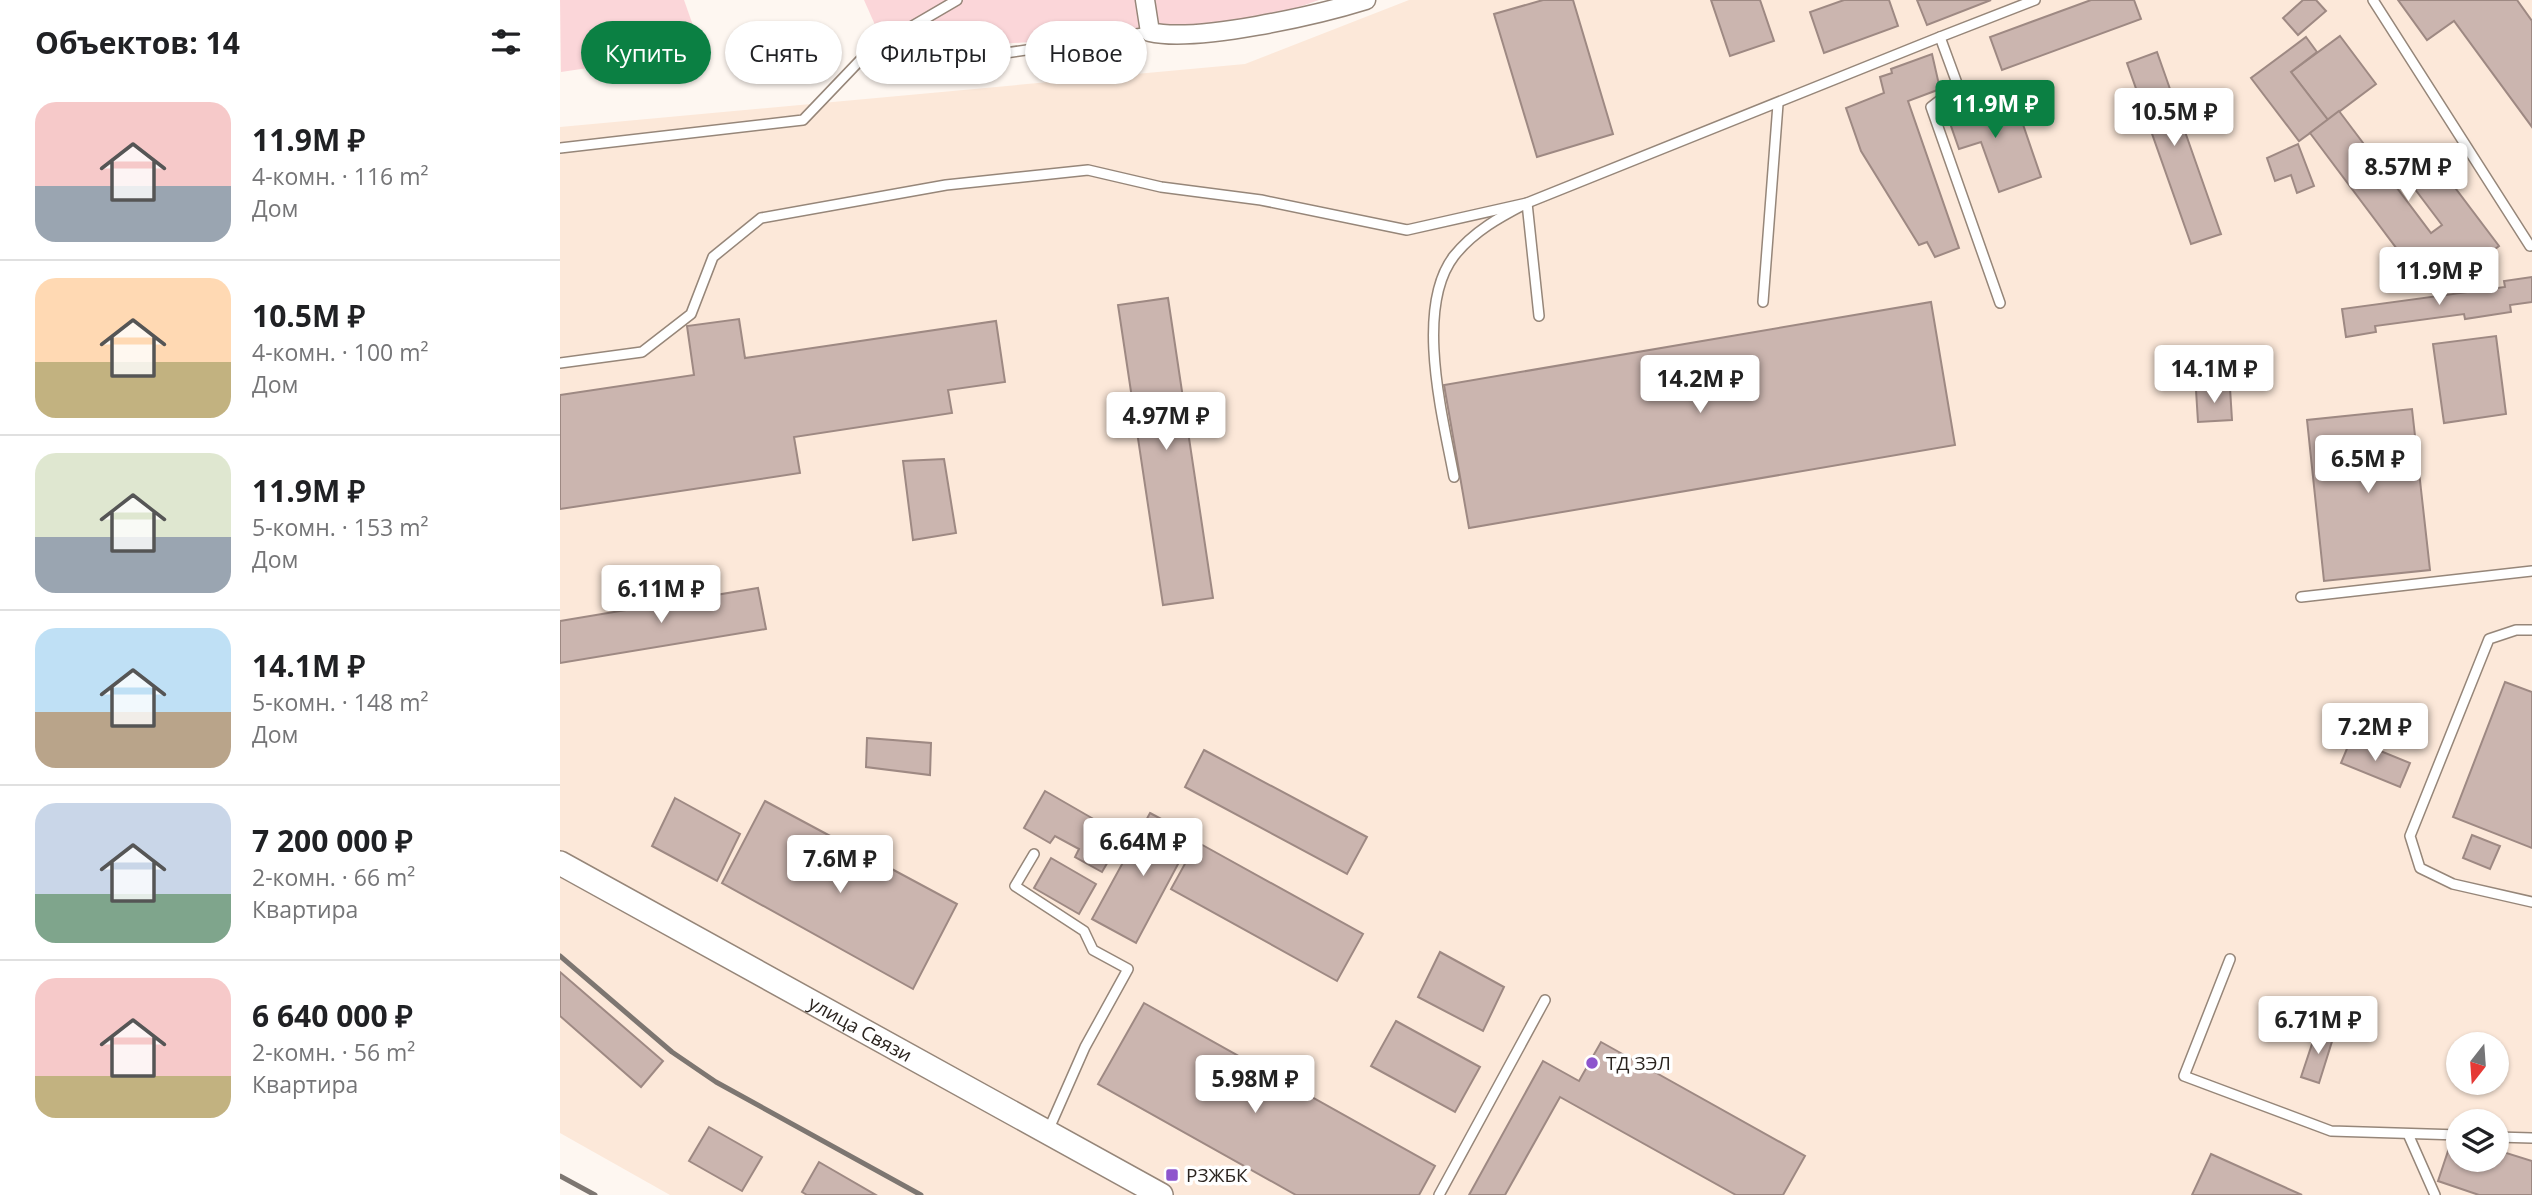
<!DOCTYPE html>
<html lang="ru">
<head>
<meta charset="utf-8">
<style>
	body { margin:0; font-family:"Open Sans",sans-serif; background:#f2f2f2; color:#202124; height:100vh; display:flex; flex-direction:column; font-size:26px; white-space:nowrap }
	* { box-sizing:border-box; margin:0 }
	p { font-size:23px; color:#757577 }
	.icon { flex:none; width:38px; height:38px; fill:none; stroke:currentColor; stroke-width:2; stroke-linecap:round; stroke-linejoin:round }
	.map { position:relative; flex:1; overflow:hidden }
	.side { display:flex; flex-direction:column; background:#fff; width:560px }
	.side>* { flex:none }
	.top-card { position:absolute; left:21px; top:21px; width:665px; height:63px; display:flex; gap:14px }
	.needle { width:46px; rotate:197deg }
	.tools { position:absolute; left:1886px; top:1032px; display:grid; gap:14px }
	.tools a { display:grid; place-items:center; width:63px; height:63px; border-radius:50%; background:#fff; box-shadow:0 2px 5px #0004; font-size:35px }
	.price { position:absolute; translate:-50% -60px; padding:0 16px; border-radius:7px; background:#fff; color:#222; font-size:23px; line-height:46px; filter:drop-shadow(0 2px 4px #0008) }
	.price::after { content:''; position:absolute; left:50%; top:42px; width:21px; height:16px; margin-left:-10px; background:inherit; clip-path:polygon(0 0,100% 0,50% 100%) }
	.price.current { background:#0b8043; color:#fff }
	ul { padding:0; list-style:none }
	li { display:flex; align-items:center; gap:21px; height:175px; padding:0 35px }
	li+li { border-top:2px solid #e0e0e0 }
	li span { display:grid; place-items:center; flex:none; width:196px; height:140px; border-radius:21px; color:#555 }
	li>.icon { margin-inline-start:auto }
	span .icon { width:84px; height:84px; fill:#fffc; stroke-width:1 }
	li b { font-size:30px }
	h2 { display:flex; justify-content:space-between; align-items:center; height:84px; padding:0 35px; font-size:30px }
	.chip { padding:0 24px; border-radius:32px; background:#fff; box-shadow:0 2px 5px #0004; font-size:24px; line-height:63px }
	.chip.current { background:#0b8043; color:#fff }
	main { display:flex; flex:1; min-height:0 }
	.map>svg:first-child { display:block }
	.built { fill:#fce8d9; fill-rule:evenodd }
	.green { fill:#fbd6d9 }
	.building { fill:#cbb5af; stroke:#9e8983; stroke-width:2 }
	.lines { fill:none; stroke-linecap:round; stroke-linejoin:round }
	.service-casing { stroke:#968679; stroke-width:12 }
	.minor-casing { stroke:#968679; stroke-width:21 }
	.tertiary-casing { stroke:#968679; stroke-width:26 }
	.service { stroke:#fff; stroke-width:9 }
	.minor { stroke:#fff; stroke-width:18 }
	.tertiary { stroke:#fff; stroke-width:23 }
	.rail { stroke:#7d7671; stroke-width:5 }
	.poi-dot { fill:#8d55cd; stroke:#fff; stroke-width:2.5 }
	.labels { text-anchor:middle; dominant-baseline:central; stroke-width:7; stroke-linejoin:round; paint-order:stroke }
	.street-label { font-size:19px; fill:#2b241f; stroke:#fff }
	.poi-label { font-size:19px; fill:#2b241f; stroke:#fff; text-anchor:start }
</style>
</head>
<body>
<main>
<section class="side">
<h2>Объектов: 14<svg class="icon" aria-label="filters" viewBox="0 0 24 24"><path d="M4 7h16M4 17h16"/><circle cx="9" cy="7" r="2"/><circle cx="15" cy="17" r="2"/></svg></h2>
<ul>
<li><span style="background:linear-gradient(#f6c9c9 60%,#9aa5b1 0)"><svg class="icon" aria-label="home" viewBox="0 0 24 24"><path d="M3 11l9-7 9 7M6 9v11h12V9"/></svg></span><div><b>11.9M ₽</b><p>4-комн. · 116 m²</p><p>Дом</p></div></li>
<li><span style="background:linear-gradient(#ffd9b3 60%,#c2b280 0)"><svg class="icon" aria-label="home" viewBox="0 0 24 24"><path d="M3 11l9-7 9 7M6 9v11h12V9"/></svg></span><div><b>10.5M ₽</b><p>4-комн. · 100 m²</p><p>Дом</p></div></li>
<li><span style="background:linear-gradient(#dfe7d0 60%,#9aa5b1 0)"><svg class="icon" aria-label="home" viewBox="0 0 24 24"><path d="M3 11l9-7 9 7M6 9v11h12V9"/></svg></span><div><b>11.9M ₽</b><p>5-комн. · 153 m²</p><p>Дом</p></div></li>
<li><span style="background:linear-gradient(#bfe0f5 60%,#b9a48a 0)"><svg class="icon" aria-label="home" viewBox="0 0 24 24"><path d="M3 11l9-7 9 7M6 9v11h12V9"/></svg></span><div><b>14.1M ₽</b><p>5-комн. · 148 m²</p><p>Дом</p></div></li>
<li><span style="background:linear-gradient(#c9d6e8 65%,#7fa58c 0)"><svg class="icon" aria-label="home" viewBox="0 0 24 24"><path d="M3 11l9-7 9 7M6 9v11h12V9"/></svg></span><div><b>7 200 000 ₽</b><p>2-комн. · 66 m²</p><p>Квартира</p></div></li>
<li><span style="background:linear-gradient(#f6c9c9 70%,#c2b280 0)"><svg class="icon" aria-label="home" viewBox="0 0 24 24"><path d="M3 11l9-7 9 7M6 9v11h12V9"/></svg></span><div><b>6 640 000 ₽</b><p>2-комн. · 56 m²</p><p>Квартира</p></div></li>
</ul>
</section>
<div class="map">
<svg width="1972" height="1195" viewBox="0 0 1972 1195">
	<rect width="100%" height="100%" fill="#fef7f1"/>
	<path class="built" d="M849,0H1972V1195H110L0,1133V127L685,64ZM1899,1045H1937V1083H1899ZM1899,1122H1937V1160H1899Z"/>
	<g class="green">
		<path d="M0,0H124L142,51L1,72Z"/>
		<path d="M304,0H759L682,27L327,52Z"/>
	</g>
	<g class="building">
		<path d="M983,0H1013L1053,134L977,157L934,14Z"/>
		<path d="M1151,0H1200L1214,41L1170,56Z"/>
		<path d="M1284,0H1329L1338,26L1264,53L1250,12Z"/>
		<path d="M1357,0H1431L1367,25Z"/>
		<path d="M1531,0H1574L1581,19L1442,70L1430,37Z"/>
		<path d="M1743,0H1756L1766,11L1738,35L1723,18Z"/>
		<path d="M1838,0H1957L1972,21V127L1894,21L1867,40Z"/>
		<path d="M1780,36L1816,84L1768,120L1731,72Z"/>
		<path d="M1746,37L1757,52L1731,72L1768,120L1739,141L1691,78Z"/>
		<path d="M1597,52L1661,234L1631,244L1567,63Z"/>
		<path d="M1372,54L1380,89L1348,101L1399,248L1375,257L1367,242L1359,245L1301,151L1286,108L1324,93L1320,77L1332,73L1331,69Z"/>
		<path d="M1419,94L1426,115L1456,104L1481,177L1439,192L1421,142L1399,149L1384,106Z"/>
		<path d="M1779,111L1871,233L1882,225L1839,168L1865,148L1939,246L1914,265L1902,250L1890,259L1893,263L1864,285L1750,133Z"/>
		<path d="M1738,144L1754,186L1737,193L1731,175L1715,181L1707,158Z"/>
		<path d="M1972,277V302L1950,305L1951,312L1905,319L1904,314L1815,326L1816,332L1786,337L1782,309L1945,287L1944,281Z"/>
		<path d="M608,298L653,598L603,605L558,305Z"/>
		<path d="M1371,302L1395,445L909,528L884,385Z"/>
		<path d="M179,319L185,358L436,321L445,382L388,390L392,413L234,437L240,473L0,509V395L134,375L127,326Z"/>
		<path d="M1936,336L1946,414L1884,423L1873,344Z"/>
		<path d="M1670,388L1672,420L1638,422L1636,390Z"/>
		<path d="M1852,409L1870,570L1764,581L1747,420Z"/>
		<path d="M384,459L396,533L353,540L343,461Z"/>
		<path d="M198,588L206,629L0,663V621Z"/>
		<path d="M1945,682L1972,692V848L1893,817Z"/>
		<path d="M307,738L371,743L370,775L306,767Z"/>
		<path d="M1791,739L1850,763L1840,787L1781,763Z"/>
		<path d="M644,750L807,837L787,874L625,787Z"/>
		<path d="M485,791L563,836L542,872L515,857L519,849L495,836L490,843L464,828Z"/>
		<path d="M115,798L180,834L157,881L92,846Z"/>
		<path d="M205,801L397,904L353,989L162,883Z"/>
		<path d="M590,813L633,836L576,943L532,919Z"/>
		<path d="M1912,835L1940,846L1930,869L1903,858Z"/>
		<path d="M637,842L803,934L777,981L611,889Z"/>
		<path d="M491,858L536,884L519,914L474,888Z"/>
		<path d="M880,952L944,987L923,1031L858,997Z"/>
		<path d="M0,972L103,1061L81,1087L0,1016Z"/>
		<path d="M584,1003L875,1166L859,1195H736L538,1084Z"/>
		<path d="M836,1021L920,1067L895,1112L811,1066Z"/>
		<path d="M1757,1029L1774,1035L1759,1083L1741,1077Z"/>
		<path d="M1041,1042L1245,1156L1223,1195H1176L1000,1097L945,1195H909L983,1061L1019,1081Z"/>
		<path d="M149,1127L202,1157L182,1191L129,1161Z"/>
		<path d="M1893,1136L1899,1138V1160H1937V1150L1972,1161V1195H1919L1878,1181Z"/>
		<path d="M1651,1154L1742,1195H1632Z"/>
		<path d="M259,1162L316,1195H247L242,1192Z"/>
	</g>
	<g class="lines">
		<g class="service-casing">
			<g id="service">
				<path d="M1813,0L1970,246"/>
				<path d="M308,52L397,0"/>
				<path d="M0,148L243,120L308,52L356,66L590,32"/>
				<path d="M1203,302L1218,104"/>
				<path d="M1440,303L1371,107L1398,86L1380,37L1475,0"/>
				<path d="M0,363L82,352L131,314L153,257L201,218L386,185L528,170L601,187L701,200L847,230L967,203L1380,37"/>
				<path d="M894,477C883,418 854,308 894,256C914,231 940,217 967,203L979,316"/>
				<path d="M1741,597L1972,571"/>
				<path d="M1972,630H1956L1929,639L1850,836L1860,868L1893,884L1972,902"/>
				<path d="M474,854L455,886L524,931L533,950L568,969L525,1047L488,1131"/>
				<path d="M1670,959L1624,1076L1771,1131L1899,1135"/>
				<path d="M1848,1134L1875,1195"/>
				<path d="M1937,1137L1972,1138"/>
				<path d="M879,1195L985,1000"/>
			</g>
		</g>
		<g class="minor-casing">
			<path id="minor" d="M585,0L590,32C636,43 758,15 806,0"/>
		</g>
		<g class="tertiary-casing">
			<g id="tertiary">
				<path id="s1" d="M0,863L601,1195"/>
			</g>
		</g>
		<use href="#service" class="service"/>
		<use href="#minor" class="minor"/>
		<use href="#tertiary" class="tertiary"/>
		<g class="rail">
			<path d="M0,956L112,1052L156,1082L361,1195"/>
			<path d="M0,1176L35,1195"/>
		</g>
	</g>
	<g class="poi-dot">
		<circle cx="1032" cy="1063" r="7"/>
		<rect x="605" y="1168" width="14" height="14" rx="3.5"/>
	</g>
	<g class="labels">
		<g class="street-label">
			<text stroke="none"><textPath href="#s1" startOffset="343">улица Связи</textPath></text>
		</g>
		<g class="poi-label">
			<text x="1046" y="1063">ТД ЗЭЛ</text>
			<text x="626" y="1175">РЗЖБК</text>
		</g>
	</g>
</svg>
<div class="tools">
<a><svg class="needle" viewBox="-14 -14 28 28"><path d="M0-13l5 13h-10z" fill="#e53935"/><path d="M0 13l5-13h-10z" fill="#757577"/></svg></a>
<a><svg class="icon" aria-label="layers" viewBox="0 0 24 24"><path d="M12 4l9 5-9 5-9-5zM3 14l9 5 9-5"/></svg></a>
</div>
<b class="price current" style="left:1435px;top:140px">11.9M ₽</b>
<b class="price" style="left:1614px;top:148px">10.5M ₽</b>
<b class="price" style="left:1848px;top:203px">8.57M ₽</b>
<b class="price" style="left:1879px;top:307px">11.9M ₽</b>
<b class="price" style="left:1654px;top:405px">14.1M ₽</b>
<b class="price" style="left:1140px;top:415px">14.2M ₽</b>
<b class="price" style="left:606px;top:452px">4.97M ₽</b>
<b class="price" style="left:1808px;top:495px">6.5M ₽</b>
<b class="price" style="left:101px;top:625px">6.11M ₽</b>
<b class="price" style="left:1815px;top:763px">7.2M ₽</b>
<b class="price" style="left:583px;top:878px">6.64M ₽</b>
<b class="price" style="left:280px;top:895px">7.6M ₽</b>
<b class="price" style="left:1758px;top:1056px">6.71M ₽</b>
<b class="price" style="left:695px;top:1115px">5.98M ₽</b>
<div class="top-card">
<a class="chip current">Купить</a>
<a class="chip">Снять</a>
<a class="chip">Фильтры</a>
<a class="chip">Новое</a>
</div>
</div>
</main>
</body>
</html>
